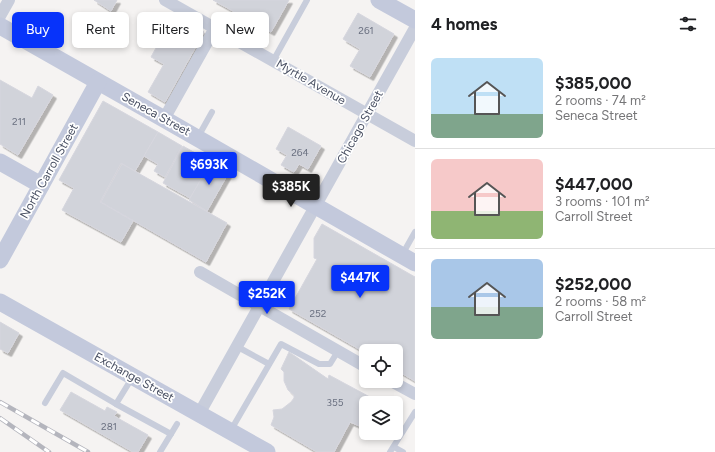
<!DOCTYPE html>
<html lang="en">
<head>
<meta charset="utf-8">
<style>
	body { margin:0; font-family:Figtree,sans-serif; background:#f2f2f2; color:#202124; height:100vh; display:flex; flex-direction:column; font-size:15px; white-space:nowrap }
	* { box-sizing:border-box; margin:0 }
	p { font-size:13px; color:#757577 }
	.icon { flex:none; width:22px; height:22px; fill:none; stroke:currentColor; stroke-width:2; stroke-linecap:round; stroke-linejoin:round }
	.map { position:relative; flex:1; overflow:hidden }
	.drawer { display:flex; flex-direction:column; background:#fff; width:300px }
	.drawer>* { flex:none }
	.top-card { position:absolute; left:12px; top:12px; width:343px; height:36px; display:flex; gap:8px }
	.fabs { position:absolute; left:359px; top:344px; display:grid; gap:8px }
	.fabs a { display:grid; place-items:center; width:44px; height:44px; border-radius:6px; background:#fff; box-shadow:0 2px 6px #0003; font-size:20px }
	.price { position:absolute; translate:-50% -34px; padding:0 9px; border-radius:4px; background:#0733fa; color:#fff; font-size:13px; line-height:26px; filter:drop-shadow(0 1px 2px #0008) }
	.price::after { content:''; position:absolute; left:50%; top:24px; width:12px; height:9px; margin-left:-6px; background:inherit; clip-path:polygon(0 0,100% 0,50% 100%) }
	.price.current { background:#222; color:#fff }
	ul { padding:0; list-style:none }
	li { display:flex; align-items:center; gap:12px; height:100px; padding:0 16px }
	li+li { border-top:1px solid #e0e0e0 }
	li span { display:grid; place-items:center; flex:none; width:112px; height:80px; border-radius:6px; color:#555 }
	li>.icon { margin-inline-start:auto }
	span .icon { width:48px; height:48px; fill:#fffc; stroke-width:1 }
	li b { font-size:17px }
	h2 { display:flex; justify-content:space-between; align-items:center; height:48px; padding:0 16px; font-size:17px }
	.pill { padding:0 14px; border-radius:6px; background:#fff; box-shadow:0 2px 6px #0003; font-size:14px; line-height:36px }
	.pill.current { background:#0733fa; color:#fff }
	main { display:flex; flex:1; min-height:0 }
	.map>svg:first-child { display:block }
	.building { fill:#d1d3da; stroke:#d6d6de; filter:url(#shadow) }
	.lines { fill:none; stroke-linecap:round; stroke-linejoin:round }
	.lane { stroke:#c8cddb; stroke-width:6 }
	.street { stroke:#c8cddb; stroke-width:12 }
	.secondary { stroke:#c3c9dc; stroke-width:17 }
	.rail-casing { stroke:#b4b5bd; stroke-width:4.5 }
	.rail { stroke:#fff; stroke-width:3; stroke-dasharray:9; stroke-linecap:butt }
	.labels { text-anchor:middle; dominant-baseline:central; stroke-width:3.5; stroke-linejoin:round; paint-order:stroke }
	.number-label { font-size:10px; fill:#6a7080 }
	.street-label { font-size:12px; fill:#484f62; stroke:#fff }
</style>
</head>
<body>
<main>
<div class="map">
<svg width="415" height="452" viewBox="0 0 415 452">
	<defs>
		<filter id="shadow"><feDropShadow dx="3.5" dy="3.5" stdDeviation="0" flood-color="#0004"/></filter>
	</defs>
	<rect width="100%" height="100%" fill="#f5f3f2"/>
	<g class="building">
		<path d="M94,0H117L111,11Z"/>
		<path d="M213,0H289L271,32Z"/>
		<path d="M358,13L394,34L370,77L350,66L360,49L343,39Z"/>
		<path d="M174,15L204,32L165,102L148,92L164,64L151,57Z"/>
		<path d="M0,80L32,98L38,86L53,95L18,155L0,144Z"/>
		<path d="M103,101L158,132L135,171L121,163L100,202L133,221L121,242L62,210L74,188L59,180Z"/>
		<path d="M288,127L321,146L308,169L299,164L294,172L281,165L287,155L276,149Z"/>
		<path d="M158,132L182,146L165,177L154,171L158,164L144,156Z"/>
		<path d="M183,146L211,162L190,198L163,183Z"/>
		<path d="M211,162L229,172L207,211L189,200Z"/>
		<path d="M122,164L227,223L206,262L101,202Z"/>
		<path d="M322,224L415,277V381L396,370V351H366V353L289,309L317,259L314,258V238Z"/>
		<path d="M0,322L19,333L8,353L0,349Z"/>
		<path d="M289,352L328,379L329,375L381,403H366V420L362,427L350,422L334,452H317L271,425L274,417L273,410L282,409L291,402L294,398V395L288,390L284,381V372L281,369Z"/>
		<path d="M71,392L105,411L107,407L117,412L114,416L148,435L138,452H133L60,410Z"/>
	</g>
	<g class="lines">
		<g class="lane">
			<path d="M273,61L307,0"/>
			<path d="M198,137L212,112"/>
			<path d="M402,255L415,232"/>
			<path d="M236,346L269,364"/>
			<path d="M45,403L63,373L116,404L132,378"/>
			<path d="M116,404L171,434L160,452"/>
			<path d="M231,430L281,344L319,364H330L338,351"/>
			<path d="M171,434L177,424"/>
			<path d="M394,447L403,452"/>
			<path d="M390,452L415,412"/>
		</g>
		<g class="street">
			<path d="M165,0L415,141"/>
			<path d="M0,16L9,0"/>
			<path d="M164,119L215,28"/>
			<path d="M200,272L366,367"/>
			<path d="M391,381L415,394"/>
			<path d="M199,414L415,28"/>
		</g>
		<g class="secondary">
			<path d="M379,0L415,20"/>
			<path d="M0,26L164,119L415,263"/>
			<path d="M0,162L41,185"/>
			<path d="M0,260L98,82"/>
			<path d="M0,302L267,452"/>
		</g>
		<g class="rail-casing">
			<g id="rail">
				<path d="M0,402L88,452"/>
				<path d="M0,418L49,452"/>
			</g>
		</g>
		<use href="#rail" class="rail"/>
	</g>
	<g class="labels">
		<g class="number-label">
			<text x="366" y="30">261</text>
			<text x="19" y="121">211</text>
			<text x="300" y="152">264</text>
			<text x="318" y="313">252</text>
			<text x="335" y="402">355</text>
			<text x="109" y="426">281</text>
		</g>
		<g class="street-label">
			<text transform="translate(311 82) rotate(30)">Myrtle Avenue</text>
			<text transform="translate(156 114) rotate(29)">Seneca Street</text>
			<text transform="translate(360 127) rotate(-61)">Chicago Street</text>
			<text transform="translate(49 171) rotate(-61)">North Carroll Street</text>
			<text transform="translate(134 377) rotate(29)">Exchange Street</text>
		</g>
	</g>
</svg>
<div class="fabs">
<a><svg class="icon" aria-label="locate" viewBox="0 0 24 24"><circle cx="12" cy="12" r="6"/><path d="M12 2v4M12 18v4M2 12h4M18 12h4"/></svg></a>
<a><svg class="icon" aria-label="layers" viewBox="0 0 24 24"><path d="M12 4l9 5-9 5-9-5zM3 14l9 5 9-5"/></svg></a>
</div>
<b class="price" style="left:209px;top:186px">$693K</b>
<b class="price current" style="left:291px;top:208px">$385K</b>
<b class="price" style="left:360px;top:299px">$447K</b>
<b class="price" style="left:267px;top:315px">$252K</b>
<div class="top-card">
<a class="pill current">Buy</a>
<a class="pill">Rent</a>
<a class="pill">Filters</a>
<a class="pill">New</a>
</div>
</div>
<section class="drawer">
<h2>4 homes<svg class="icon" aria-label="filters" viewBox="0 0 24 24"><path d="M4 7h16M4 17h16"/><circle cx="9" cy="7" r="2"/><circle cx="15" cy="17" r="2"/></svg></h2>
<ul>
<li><span style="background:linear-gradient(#bfe0f5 70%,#7fa58c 0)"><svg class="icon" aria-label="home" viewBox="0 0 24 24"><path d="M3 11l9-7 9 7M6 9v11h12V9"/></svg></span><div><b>$385,000</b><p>2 rooms · 74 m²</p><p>Seneca Street</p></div></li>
<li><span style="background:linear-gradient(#f6c9c9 65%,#8fb573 0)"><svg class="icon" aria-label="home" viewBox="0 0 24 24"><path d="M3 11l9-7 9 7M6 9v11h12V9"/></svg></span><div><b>$447,000</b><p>3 rooms · 101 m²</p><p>Carroll Street</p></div></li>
<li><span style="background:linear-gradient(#a9c7e8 60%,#7fa58c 0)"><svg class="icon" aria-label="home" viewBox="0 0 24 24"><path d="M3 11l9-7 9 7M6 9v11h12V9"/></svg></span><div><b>$252,000</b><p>2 rooms · 58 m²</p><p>Carroll Street</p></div></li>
</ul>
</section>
</main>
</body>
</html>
